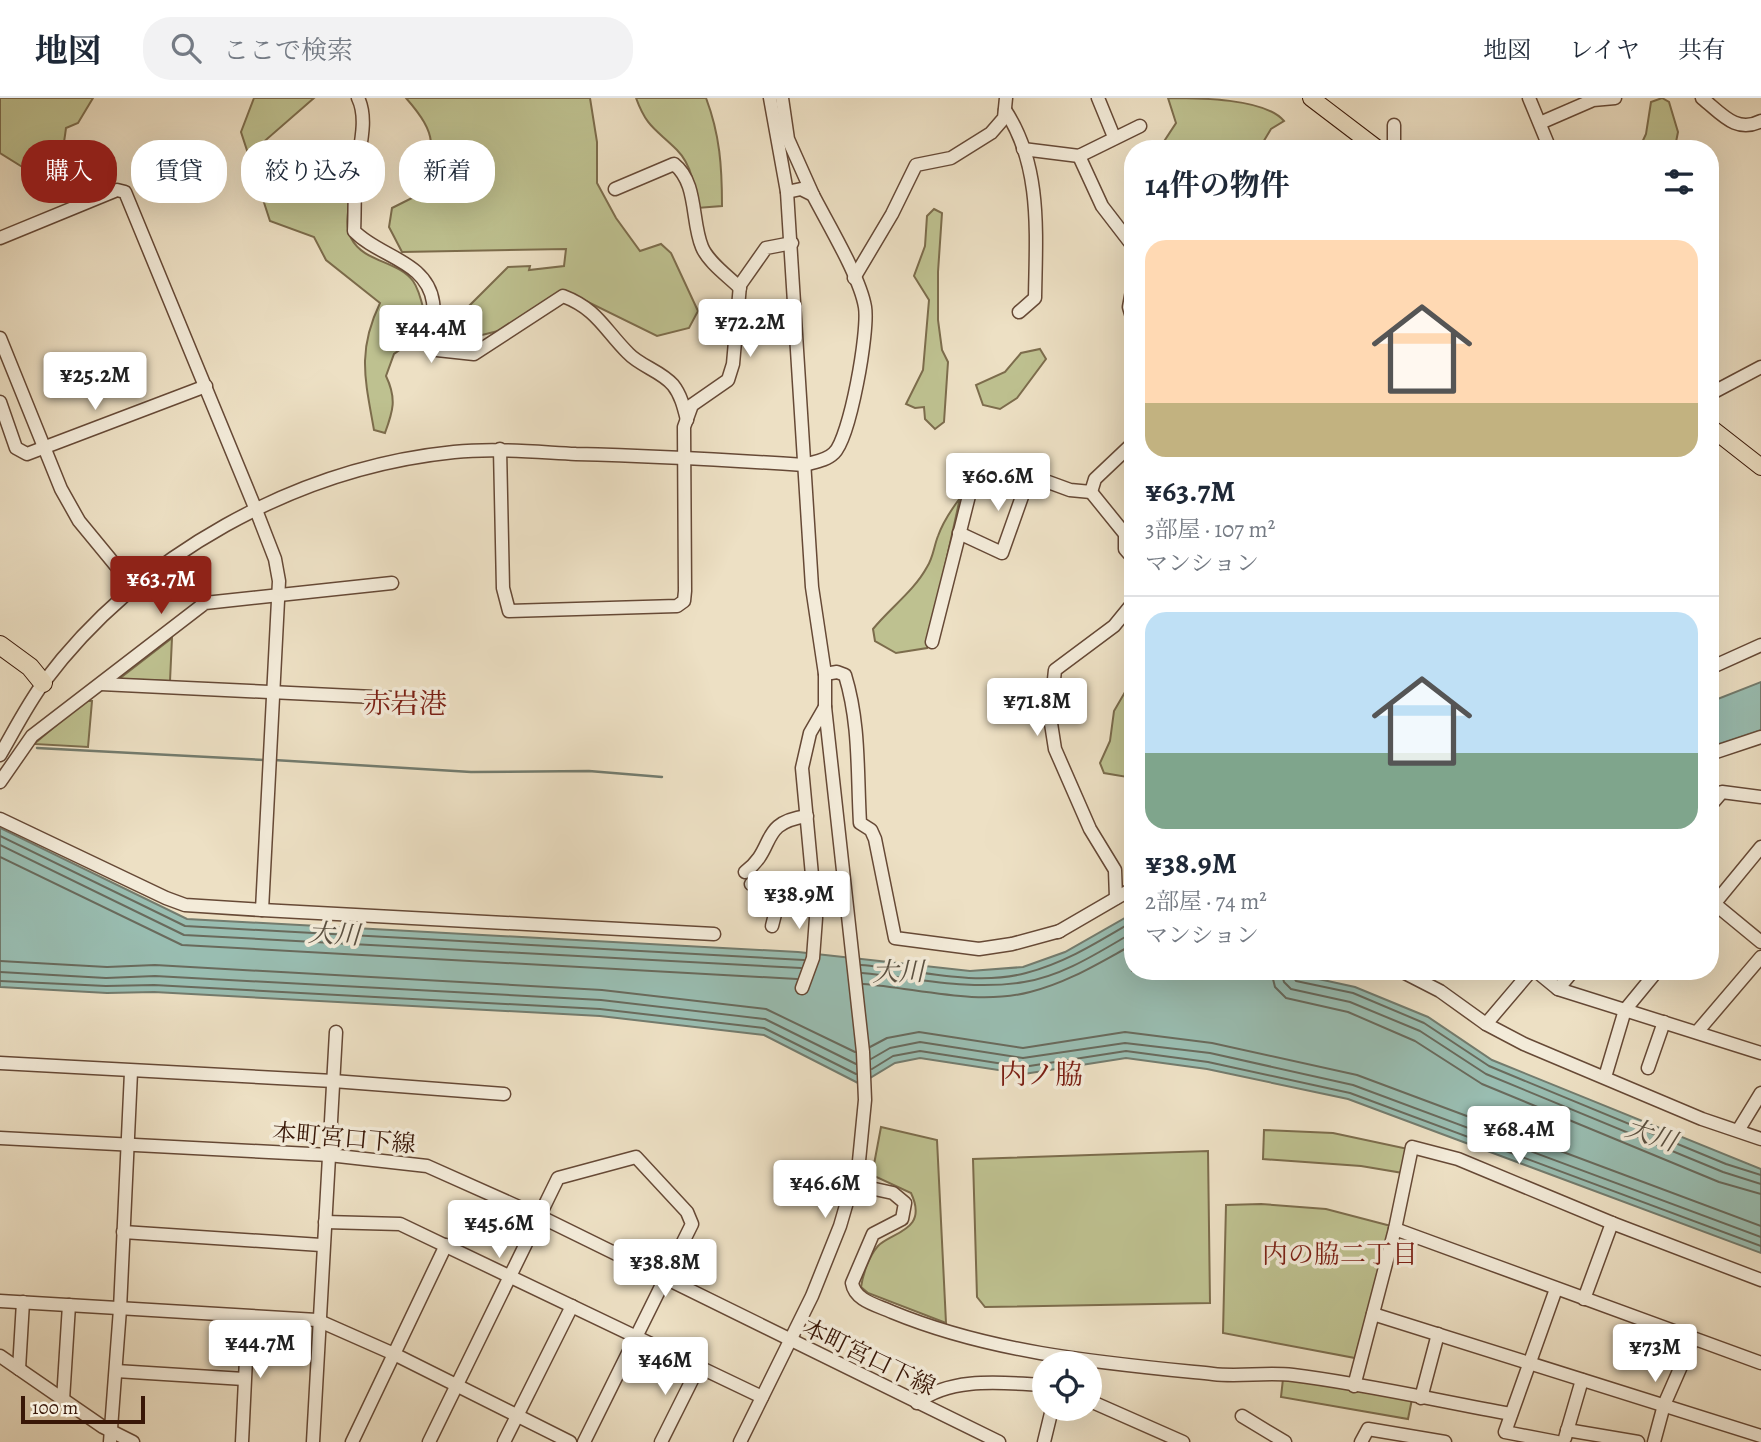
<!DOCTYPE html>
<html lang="ja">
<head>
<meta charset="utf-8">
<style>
	body { margin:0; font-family:Alegreya,"Noto Serif JP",serif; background:#f2f2f3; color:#1f2937; height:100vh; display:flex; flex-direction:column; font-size:26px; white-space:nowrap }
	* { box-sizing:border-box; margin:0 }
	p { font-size:23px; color:#747a83 }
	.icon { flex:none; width:38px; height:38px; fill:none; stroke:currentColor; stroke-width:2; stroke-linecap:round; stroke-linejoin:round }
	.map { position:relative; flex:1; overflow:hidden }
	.panel { position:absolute; left:1124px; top:42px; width:595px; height:840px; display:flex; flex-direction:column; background:#fff; border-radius:28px; box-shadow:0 7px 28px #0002 }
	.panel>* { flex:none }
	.hud { position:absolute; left:21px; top:42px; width:665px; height:63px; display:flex; gap:14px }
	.fabs { position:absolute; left:1032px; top:1253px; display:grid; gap:14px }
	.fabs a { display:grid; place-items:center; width:70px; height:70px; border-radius:50%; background:#fff; box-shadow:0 7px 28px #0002; font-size:35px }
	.scale { position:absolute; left:21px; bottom:18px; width:124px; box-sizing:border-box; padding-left:7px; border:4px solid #391707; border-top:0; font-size:19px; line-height:24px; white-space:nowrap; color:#391707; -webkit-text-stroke:5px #f3ebd9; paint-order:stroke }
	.price { position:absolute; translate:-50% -60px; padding:0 16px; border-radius:7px; background:#fff; color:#222; font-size:23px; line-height:46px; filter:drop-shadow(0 2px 4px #0008) }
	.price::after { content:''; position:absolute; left:50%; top:42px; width:21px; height:16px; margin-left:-10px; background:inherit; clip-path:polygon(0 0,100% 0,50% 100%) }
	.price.selected { background:#8f2418; color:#fff }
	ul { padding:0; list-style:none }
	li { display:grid; align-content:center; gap:14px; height:371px; padding:0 21px }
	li+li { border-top:2px solid #e0e1e3 }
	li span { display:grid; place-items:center; height:217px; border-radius:21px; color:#555 }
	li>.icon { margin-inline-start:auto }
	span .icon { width:126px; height:126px; fill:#fffc; stroke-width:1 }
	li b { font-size:30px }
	h2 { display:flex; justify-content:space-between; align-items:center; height:84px; padding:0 21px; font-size:30px }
	.tag { padding:0 24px; border-radius:28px; background:#fff; box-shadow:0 7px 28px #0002; font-size:24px; line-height:63px }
	.tag.selected { background:#8f2418; color:#fff }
	header { display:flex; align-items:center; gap:42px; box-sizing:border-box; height:98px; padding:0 35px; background:#fff; border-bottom:2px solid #e0e1e3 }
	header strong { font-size:33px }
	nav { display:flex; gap:38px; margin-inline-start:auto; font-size:24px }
	.search { width:490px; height:63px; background:#f2f2f3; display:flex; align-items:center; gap:18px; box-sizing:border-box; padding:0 24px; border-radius:28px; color:#747a83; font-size:26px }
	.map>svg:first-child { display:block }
	.green { fill:#bec190; stroke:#7c6c4c; stroke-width:2 }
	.water { fill:#99bdb1; stroke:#737b6d; stroke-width:2 }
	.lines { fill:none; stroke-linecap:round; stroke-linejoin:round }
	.shore { stroke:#696a5c; stroke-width:2 }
	.stream { stroke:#737b6d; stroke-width:2.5 }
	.minor-casing { stroke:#664936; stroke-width:15 }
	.major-casing { stroke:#391707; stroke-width:18 }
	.highway-casing { stroke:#391707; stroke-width:20 }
	.minor { stroke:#f3ebd9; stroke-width:12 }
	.major { stroke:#ede0c4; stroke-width:16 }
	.highway { stroke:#ede0c4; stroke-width:18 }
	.labels { text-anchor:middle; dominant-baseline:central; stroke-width:7; stroke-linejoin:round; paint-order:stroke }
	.street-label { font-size:24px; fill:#391707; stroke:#f3ebd9 }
	.water-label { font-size:26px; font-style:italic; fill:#5b5142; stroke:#f3ebd9 }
	.neighbourhood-label { font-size:26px; fill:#7a1f14; stroke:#f3ebd9 }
	.quarter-label { font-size:28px; fill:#7a1f14; stroke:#f3ebd9 }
</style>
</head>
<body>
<header>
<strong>地図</strong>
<div class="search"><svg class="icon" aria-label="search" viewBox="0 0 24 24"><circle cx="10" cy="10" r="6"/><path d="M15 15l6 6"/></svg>ここで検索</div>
<nav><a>地図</a><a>レイヤ</a><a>共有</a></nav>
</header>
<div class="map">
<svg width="1761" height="1344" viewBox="0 0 1761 1344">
	<rect width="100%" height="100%" fill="#ede0c4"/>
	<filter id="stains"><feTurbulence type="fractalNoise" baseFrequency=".00286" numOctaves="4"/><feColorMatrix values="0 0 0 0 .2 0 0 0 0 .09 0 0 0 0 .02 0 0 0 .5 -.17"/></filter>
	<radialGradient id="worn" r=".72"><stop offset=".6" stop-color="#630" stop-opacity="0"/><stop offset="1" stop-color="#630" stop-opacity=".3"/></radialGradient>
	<g class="green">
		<path d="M0,0H93L78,25L66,30C62,61 61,64 32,75L0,55Z"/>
		<path d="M254,0H314L260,47L263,61L277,82L325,71L347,76C356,96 341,121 351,140C364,165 397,162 413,183C421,194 423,212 427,225L422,236L394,256L386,278C397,301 393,313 385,335L374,332C365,281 357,253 380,205L326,162L314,139L270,123L241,34Z"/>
		<path d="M406,0H590L597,44V85L616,120L640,153L661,146L671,155L698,213L689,230L657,238L580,200L553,203L498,233L470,240L461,232L460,217L508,169L530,168L529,172L564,168L566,151L402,154L389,129L392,110L418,97C434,51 441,40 406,0Z"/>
		<path d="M636,0H706C720,37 722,69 722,108L697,110C695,90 692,67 677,52C656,31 647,30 636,0Z"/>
		<path d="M1168,0C1197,0 1265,0 1284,23L1271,31L1259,51H1159L1176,25Z"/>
		<path d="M1662,0L1669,4L1678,34L1675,49L1639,51L1646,36L1651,4Z"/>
		<path d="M934,111L942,115L938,174V222L942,252L948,264L944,324L935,331L925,321L924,309L915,310L906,306L923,272L929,202L914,178L925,148L927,118Z"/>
		<path d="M1040,251L1046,261L1017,300L1000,311L983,307L976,287L1005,274L1021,255Z"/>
		<path d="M960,400L927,550L896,555L875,543L873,531C890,510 914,493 927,469C933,460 934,448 938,438C943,424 951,412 960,400Z"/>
		<path d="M172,540L170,583L119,581Z"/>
		<path d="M1132,582V671L1127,679L1104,675L1100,665L1110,643L1114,613Z"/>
		<path d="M85,603H92L88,649L34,646Z"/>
		<path d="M881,1029L937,1042L946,1225L868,1195L861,1189C863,1176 869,1158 878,1148C891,1134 929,1133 911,1095L872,1077Z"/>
		<path d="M1264,1032L1333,1035L1408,1051L1403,1075L1361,1068L1263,1061Z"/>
		<path d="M1208,1053L1210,1205L985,1209L977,1199L973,1061Z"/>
		<path d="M1261,1106L1326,1111L1391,1128L1355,1260L1223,1235L1226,1107Z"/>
		<path d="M1283,1281L1412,1301L1408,1321L1281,1299Z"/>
	</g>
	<g class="water">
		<path d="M1761,584V632L1710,649V604Z"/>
		<path d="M0,730L187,821L798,854L970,873L1023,869L1065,854L1132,816V873H1282L1355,889L1428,919L1492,962L1761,1071V1155L1348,1001L1207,971L1126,960L1024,976L920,960L895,965L860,986L764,937L600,918L154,894L107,895L0,889Z"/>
	</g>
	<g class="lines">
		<g class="shore">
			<path d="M0,738L185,828L804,862"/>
			<path d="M0,747L184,837L801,870"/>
			<path d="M0,759L182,847L797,881"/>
			<path d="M0,863L107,869L155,867L602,892L766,911L855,954"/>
			<path d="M861,867C914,871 974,889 1026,875C1065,865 1098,844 1132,824"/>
			<path d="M1271,873L1275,889L1286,900L1348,914L1415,943L1482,986L1719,1084L1761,1096"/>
			<path d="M1281,873L1284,884L1291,891L1350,904L1420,933L1486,976L1723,1074L1761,1086"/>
			<path d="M1290,873L1296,883L1353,895L1424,925L1489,968L1726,1066L1761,1077"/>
			<path d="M0,874L106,880L155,878L601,902L765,921L856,966"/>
			<path d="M862,875C916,880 970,893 1024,884C1063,878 1099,854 1132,835"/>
			<path d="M0,883L106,888L154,887L600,911L764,930L856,976"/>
			<path d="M863,886C917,890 976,908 1030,894C1067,885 1099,865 1132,847"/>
			<path d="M870,949L887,940L919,934L1023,950L1125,934L1212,945L1357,977L1761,1128"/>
			<path d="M871,961L890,950L920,944L1023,960L1125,945L1210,955L1353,987L1761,1139"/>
			<path d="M872,971L893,958L920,953L1023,969L1126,953L1208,964L1350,995L1761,1148"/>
		</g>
		<g class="stream">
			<path d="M37,650L264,662"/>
			<path d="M274,662L471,674L589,673L662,679"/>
		</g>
		<g class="minor-casing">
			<g id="minor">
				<path d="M358,0C369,22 358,54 356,77C354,96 355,115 354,133C379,159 427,163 433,204C435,216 430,231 428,242L437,252L474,256L563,198C597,211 604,231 628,255C640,268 661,273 673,287C681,297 684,310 687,322"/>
				<path d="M782,0L788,41L813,97"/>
				<path d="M1098,0L1114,39"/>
				<path d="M1529,0L1550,51"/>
				<path d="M1702,0C1721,15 1736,36 1761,23"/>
				<path d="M1005,12C1042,68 1036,135 1035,200L1019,214"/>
				<path d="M1540,25L1593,2L1615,0"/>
				<path d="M1394,27V51"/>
				<path d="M1023,51L1079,58L1140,28"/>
				<path d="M1079,58L1102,108L1132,147"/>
				<path d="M615,91L674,66C698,85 691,123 702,149C708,164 729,179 740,190"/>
				<path d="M0,140L117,92L125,94L256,412L275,461L279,483L262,812L185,807L166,800L0,721"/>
				<path d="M854,180L892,116L916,67L951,60L991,35L1004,20L1006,0"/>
				<path d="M1132,193L1129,209L1132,219"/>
				<path d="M0,240L61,391L79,423L135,491"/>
				<path d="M1710,296L1761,269"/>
				<path d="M0,304L16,350L27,356L206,288"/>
				<path d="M500,351L503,490L509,513L677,508L684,503L685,493L684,329L692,307L728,282L733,266L740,187L766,150L792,145"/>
				<path d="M1091,394L1125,436V451L1132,459"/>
				<path d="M959,435L1002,455L1030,376"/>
				<path d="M932,544L973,382L981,374L999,366L1070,392L1091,394L1095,381L1132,346"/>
				<path d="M1710,570L1761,547"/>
				<path d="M825,576L837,574L845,577C860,626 857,674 860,725L871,732L875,741L895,840L979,851L1012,846L1060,833"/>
				<path d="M101,586L437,602"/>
				<path d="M1710,656L1761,639"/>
				<path d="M0,657C14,633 27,607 44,584C139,457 296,370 454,354C495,350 535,354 576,356C652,358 728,362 804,367C813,364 826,363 834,355C850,340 869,233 865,209C860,179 828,126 813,97L801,91L787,94L770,0"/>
				<path d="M0,684L32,638L205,505L392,485"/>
				<path d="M1710,708L1722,694L1761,699"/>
				<path d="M745,774C777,750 758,725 807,718"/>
				<path d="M751,786L781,793L815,789"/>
				<path d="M1116,800L1115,772L1090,731L1055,651L1050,619L1055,572L1114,528L1132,506"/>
				<path d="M1710,802L1761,844"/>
				<path d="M1710,811L1761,749"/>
				<path d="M262,812L714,836"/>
				<path d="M772,828L781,793"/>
				<path d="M1058,834L1132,791"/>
				<path d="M1401,873L1440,893L1486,926L1524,946L1702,1021L1761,1041"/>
				<path d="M1536,873L1558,891L1761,955"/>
				<path d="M802,890L813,860L816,820L802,670L810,635L825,609"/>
				<path d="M1558,891L1573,873"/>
				<path d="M1486,926L1531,873"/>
				<path d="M1697,934L1761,859"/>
				<path d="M0,965L333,983L504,996"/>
				<path d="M1648,970L1664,924"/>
				<path d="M1605,979L1625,912L1657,873"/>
				<path d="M1739,1031L1761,995"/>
				<path d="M0,1040L329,1057L427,1068L539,1118L999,1344"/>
				<path d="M852,1086L893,1095L905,1105L902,1121L873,1136L852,1185C855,1203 877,1207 892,1214C994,1256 1104,1265 1213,1276C1239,1279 1266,1274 1293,1277C1366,1286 1439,1303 1511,1316"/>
				<path d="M325,1124L400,1126L762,1299"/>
				<path d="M1395,1131L1761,1265"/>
				<path d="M123,1134L321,1147"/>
				<path d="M1556,1191L1505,1334L1557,1344"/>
				<path d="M1584,1201L1612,1125L1761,1182"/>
				<path d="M0,1203L317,1222L394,1256L570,1344"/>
				<path d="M1373,1216L1761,1338"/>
				<path d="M0,1258L103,1329L133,1344"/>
				<path d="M19,1271L23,1204"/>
				<path d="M116,1273L244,1281"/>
				<path d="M1354,1288L1395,1131L1412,1049L1458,1061L1612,1125"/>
				<path d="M1421,1300L1438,1236"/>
				<path d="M63,1302L69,1207"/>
				<path d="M1090,1303L1183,1344"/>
				<path d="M917,1305C951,1278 1004,1285 1045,1287"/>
				<path d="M1242,1318L1285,1344"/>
				<path d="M1567,1332L1638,1344"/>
				<path d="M1565,1340L1582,1282"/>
				<path d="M110,1344L120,1211L131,974"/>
				<path d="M242,1344L248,1219"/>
				<path d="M313,1344L336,934"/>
				<path d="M352,1344L446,1147"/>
				<path d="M429,1344L558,1080L636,1059L687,1114L692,1126L584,1344"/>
				<path d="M504,1344L572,1208"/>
				<path d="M661,1344L698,1270"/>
				<path d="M740,1344L812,1198L840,1128L859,1063L865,1002L863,954L825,609V576L812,489L787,94"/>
				<path d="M1044,1344L1052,1311"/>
				<path d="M1361,1344L1368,1331L1445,1344"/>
				<path d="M1654,1344L1664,1307L1693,1241"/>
			</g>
		</g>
		<g class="major-casing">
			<g id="major">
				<path d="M1311,0L1378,51"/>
				<path d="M1710,329L1761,369"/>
			</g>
		</g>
		<g class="highway-casing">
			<path id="highway" d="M0,547L30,569L43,585"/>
		</g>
		<use href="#minor" class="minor"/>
		<use href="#major" class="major"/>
		<use href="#highway" class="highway"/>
	</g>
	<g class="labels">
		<g class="street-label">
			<text transform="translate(344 1040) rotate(5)">本町宮口下線</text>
			<text transform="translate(869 1259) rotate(26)">本町宮口下線</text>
		</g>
		<g class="water-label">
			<text transform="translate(334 836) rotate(3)">大川</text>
			<text transform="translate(898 874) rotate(-1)">大川</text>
			<text transform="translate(1651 1037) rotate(18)">大川</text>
		</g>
		<g class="neighbourhood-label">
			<text x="1340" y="1156">内の脇二丁目</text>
		</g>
		<g class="quarter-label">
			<text x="405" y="606">赤岩港</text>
			<text x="1041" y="977">内ノ脇</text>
		</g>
	</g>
	<rect width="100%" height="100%" filter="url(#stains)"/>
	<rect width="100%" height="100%" fill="url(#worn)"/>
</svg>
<div class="fabs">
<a><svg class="icon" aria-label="locate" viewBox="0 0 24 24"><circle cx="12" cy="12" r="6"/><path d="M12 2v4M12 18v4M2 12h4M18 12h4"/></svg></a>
</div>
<div class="scale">100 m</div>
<b class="price" style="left:750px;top:261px">¥72.2M</b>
<b class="price" style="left:431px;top:267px">¥44.4M</b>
<b class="price" style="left:95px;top:314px">¥25.2M</b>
<b class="price" style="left:998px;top:415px">¥60.6M</b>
<b class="price selected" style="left:161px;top:518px">¥63.7M</b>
<b class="price" style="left:1037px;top:640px">¥71.8M</b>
<b class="price" style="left:799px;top:833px">¥38.9M</b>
<b class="price" style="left:1519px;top:1068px">¥68.4M</b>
<b class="price" style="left:825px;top:1122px">¥46.6M</b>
<b class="price" style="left:499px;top:1162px">¥45.6M</b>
<b class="price" style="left:665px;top:1201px">¥38.8M</b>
<b class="price" style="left:260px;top:1282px">¥44.7M</b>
<b class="price" style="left:1655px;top:1286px">¥73M</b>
<b class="price" style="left:665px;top:1299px">¥46M</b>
<div class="hud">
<a class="tag selected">購入</a>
<a class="tag">賃貸</a>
<a class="tag">絞り込み</a>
<a class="tag">新着</a>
</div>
<section class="panel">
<h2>14件の物件<svg class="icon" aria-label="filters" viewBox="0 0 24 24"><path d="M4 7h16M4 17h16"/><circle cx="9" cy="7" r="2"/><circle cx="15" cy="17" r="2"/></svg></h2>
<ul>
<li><span style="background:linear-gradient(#ffd9b3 75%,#c2b280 0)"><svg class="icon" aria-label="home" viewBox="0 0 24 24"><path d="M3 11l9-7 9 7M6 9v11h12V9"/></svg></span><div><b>¥63.7M</b><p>3部屋 · 107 m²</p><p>マンション</p></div></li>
<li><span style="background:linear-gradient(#bfe0f5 65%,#7fa58c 0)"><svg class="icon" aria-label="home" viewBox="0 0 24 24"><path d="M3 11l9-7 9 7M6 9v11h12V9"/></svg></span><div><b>¥38.9M</b><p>2部屋 · 74 m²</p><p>マンション</p></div></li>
</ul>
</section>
</div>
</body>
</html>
